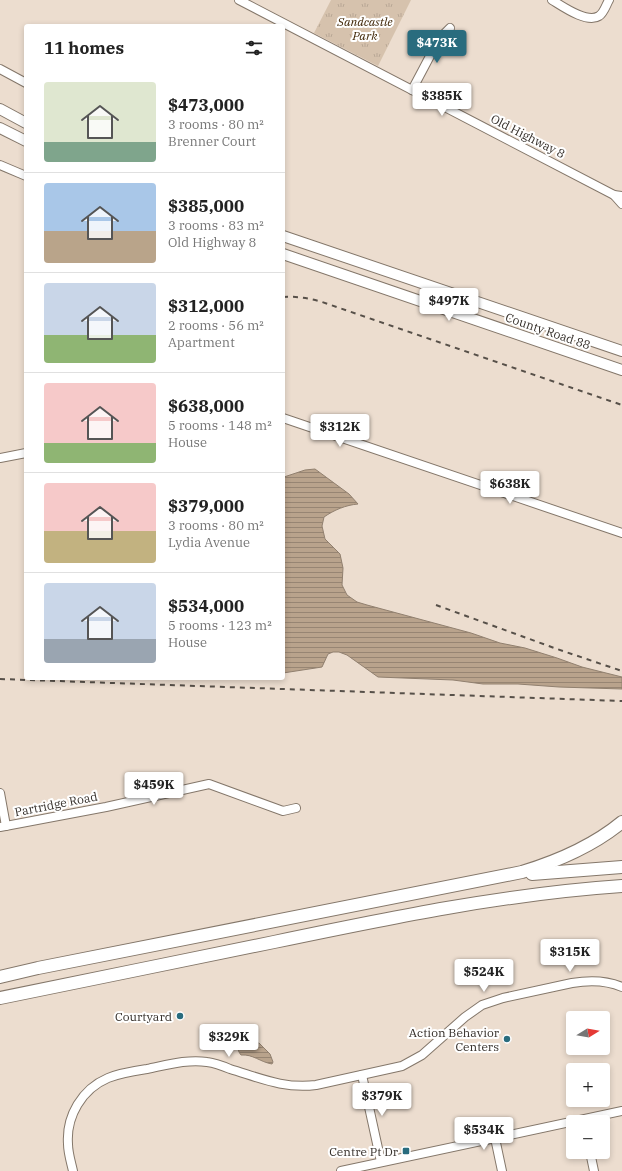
<!DOCTYPE html>
<html lang="en">
<head>
<meta charset="utf-8">
<style>
	body { margin:0; font-family:"IBM Plex Serif",serif; background:#f2f2f2; color:#222; height:100vh; display:flex; flex-direction:column; font-size:15px; white-space:nowrap }
	* { box-sizing:border-box; margin:0 }
	p { font-size:13px; color:#767676 }
	.icon { flex:none; width:22px; height:22px; fill:none; stroke:currentColor; stroke-width:2; stroke-linecap:round; stroke-linejoin:round }
	.map { position:relative; flex:1; overflow:hidden }
	.details { position:absolute; left:24px; top:24px; width:261px; height:656px; display:flex; flex-direction:column; background:#fff; border-radius:4px; box-shadow:0 2px 6px #0003 }
	.details>* { flex:none }
	.needle { width:26px; rotate:79deg }
	.fabs { position:absolute; left:566px; top:1011px; display:grid; gap:8px }
	.fabs a { display:grid; place-items:center; width:44px; height:44px; border-radius:4px; background:#fff; box-shadow:0 2px 6px #0003; font-size:20px }
	.price { position:absolute; translate:-50% -34px; padding:0 9px; border-radius:4px; background:#fff; color:#222; font-size:13px; line-height:26px; filter:drop-shadow(0 1px 2px #0008) }
	.price::after { content:''; position:absolute; left:50%; top:24px; width:12px; height:9px; margin-left:-6px; background:inherit; clip-path:polygon(0 0,100% 0,50% 100%) }
	.price.selected { background:#296c7e; color:#fff }
	ul { padding:0; list-style:none }
	li { display:flex; align-items:center; gap:12px; height:100px; padding:0 20px }
	li+li { border-top:1px solid #e0e0e0 }
	li span { display:grid; place-items:center; flex:none; width:112px; height:80px; border-radius:4px; color:#555 }
	li>.icon { margin-inline-start:auto }
	span .icon { width:48px; height:48px; fill:#fffc; stroke-width:1 }
	li b { font-size:17px }
	h2 { display:flex; justify-content:space-between; align-items:center; height:48px; padding:0 20px; font-size:17px }
	.map>svg:first-child { display:block }
	.park { fill:url(#park-tufts) }
	.water { fill:url(#water-rules); stroke:#91806f }
	.lines { fill:none; stroke-linecap:round; stroke-linejoin:round }
	.minor-casing { stroke:#84776a; stroke-width:10 }
	.major-casing { stroke:#84776a; stroke-width:12 }
	.highway-casing { stroke:#84776a; stroke-width:14 }
	.minor { stroke:#fff; stroke-width:8 }
	.major { stroke:#fff; stroke-width:10 }
	.highway { stroke:#fff; stroke-width:12 }
	.rail { stroke:#575049; stroke-width:2; stroke-dasharray:5 5; stroke-linecap:butt }
	.poi-dot { fill:#296c7e; stroke:#fff; stroke-width:1.5 }
	.labels { text-anchor:middle; dominant-baseline:central; stroke-width:4; stroke-linejoin:round; paint-order:stroke }
	.park-label { font-size:12px; font-style:italic; fill:#3e2505; stroke:#fff }
	.street-label { font-size:12px; fill:#352f2a; stroke:#fff }
	.poi-label { font-size:12px; fill:#352f2a; stroke:#fff; text-anchor:end }
</style>
</head>
<body>
<div class="map">
<svg width="622" height="1171" viewBox="0 0 622 1171">
	<defs>
		<pattern id="park-tufts" width="24" height="20" patternUnits="userSpaceOnUse"><rect width="24" height="20" fill="#d6c2ad"/><path d="M3 7l-1-3M5 7V3M7 7l1-3M15 17l-1-3M17 17v-4M19 17l1-3" fill="none" stroke="#b8a795"/></pattern>
		<pattern id="water-rules" width="6" height="5" patternUnits="userSpaceOnUse"><rect width="6" height="5" fill="#b9a38c"/><path d="M0 2.5h6" fill="none" stroke="#978573"/></pattern>
	</defs>
	<rect width="100%" height="100%" fill="#ecddcf"/>
	<path class="park" d="M331,0H411L378,66L314,33Z"/>
	<g class="water">
		<path d="M315,469L349,494L358,504C346,505 334,510 324,517L322,526L325,539L340,554L343,568L342,585L347,595L357,602L367,605L471,633L500,643L525,648L557,658L582,667L622,677V689L559,687L518,684H483L453,680L378,677L347,655L339,652H333L328,654L322,667L283,673V485L284,477L305,470Z"/>
		<path d="M245,1042L259,1043L270,1054L273,1062L272,1064C260,1062 253,1054 241,1055C236,1049 238,1044 245,1042Z"/>
	</g>
	<g class="lines">
		<g class="minor-casing">
			<g id="minor">
				<path d="M239,0L614,195L622,196"/>
				<path d="M552,0C562,6 587,24 599,16C604,13 606,5 609,0"/>
				<path d="M0,69L26,83"/>
				<path d="M412,90L439,39L450,28"/>
				<path d="M0,165L26,176"/>
				<path d="M614,195L622,204"/>
				<path d="M283,418L622,533"/>
				<path d="M0,458L26,453"/>
				<path d="M0,793L6,826"/>
				<path d="M0,827L106,807L209,784L283,811L296,808"/>
				<path d="M362,1075L381,1162"/>
				<path d="M495,1138L502,1171"/>
				<path d="M590,1152L594,1171"/>
				<path d="M73,1171C71,1162 68,1153 68,1144C66,1116 82,1089 108,1078C120,1073 134,1071 147,1069C167,1065 187,1059 207,1062C215,1063 223,1066 230,1069C260,1078 284,1089 316,1085L402,1066L422,1055L465,1017L482,1005L503,998L572,983C589,980 606,980 622,987"/>
				<path d="M341,1171L622,1111"/>
			</g>
		</g>
		<g class="major-casing">
			<g id="major">
				<path d="M0,109L26,123"/>
				<path d="M0,128L26,141"/>
				<path d="M283,236L622,351"/>
				<path d="M283,254L622,370"/>
			</g>
		</g>
		<g class="highway-casing">
			<g id="highway">
				<path d="M532,874L622,867"/>
				<path d="M0,977L38,968L522,872C558,861 593,846 622,822"/>
				<path d="M0,998C91,979 183,961 274,942C389,918 504,894 622,886"/>
			</g>
		</g>
		<use href="#minor" class="minor"/>
		<use href="#major" class="major"/>
		<use href="#highway" class="highway"/>
		<g class="rail">
			<path d="M283,297C295,296 307,298 319,301L622,405"/>
			<path d="M436,605L557,649L622,671"/>
			<path d="M0,679L622,701"/>
		</g>
	</g>
	<g class="poi-dot">
		<circle cx="180" cy="1016" r="4"/>
		<circle cx="507" cy="1039" r="4"/>
		<rect x="402" y="1147" width="8" height="8" rx="2"/>
	</g>
	<g class="labels">
		<g class="park-label">
			<text x="365" y="21">Sandcastle<tspan x="365" dy="14">Park</tspan></text>
		</g>
		<g class="street-label">
			<text transform="translate(528 136) rotate(27)">Old Highway 8</text>
			<text transform="translate(548 331) rotate(19)">County Road 88</text>
			<text transform="translate(56 804) rotate(-11)">Partridge Road</text>
		</g>
		<g class="poi-label">
			<text x="172" y="1016">Courtyard</text>
			<text x="499" y="1032">Action Behavior<tspan x="499" dy="14">Centers</tspan></text>
			<text x="398" y="1151">Centre Pt Dr</text>
		</g>
	</g>
</svg>
<div class="fabs">
<a><svg class="needle" viewBox="-14 -14 28 28"><path d="M0-13l5 13h-10z" fill="#e53935"/><path d="M0 13l5-13h-10z" fill="#767676"/></svg></a>
<a>+</a>
<a>−</a>
</div>
<b class="price selected" style="left:437px;top:64px">$473K</b>
<b class="price" style="left:442px;top:117px">$385K</b>
<b class="price" style="left:449px;top:322px">$497K</b>
<b class="price" style="left:340px;top:448px">$312K</b>
<b class="price" style="left:510px;top:505px">$638K</b>
<b class="price" style="left:154px;top:806px">$459K</b>
<b class="price" style="left:570px;top:973px">$315K</b>
<b class="price" style="left:484px;top:993px">$524K</b>
<b class="price" style="left:229px;top:1058px">$329K</b>
<b class="price" style="left:382px;top:1117px">$379K</b>
<b class="price" style="left:484px;top:1151px">$534K</b>
<section class="details">
<h2>11 homes<svg class="icon" aria-label="filters" viewBox="0 0 24 24"><path d="M4 7h16M4 17h16"/><circle cx="9" cy="7" r="2"/><circle cx="15" cy="17" r="2"/></svg></h2>
<ul>
<li><span style="background:linear-gradient(#dfe7d0 75%,#7fa58c 0)"><svg class="icon" aria-label="home" viewBox="0 0 24 24"><path d="M3 11l9-7 9 7M6 9v11h12V9"/></svg></span><div><b>$473,000</b><p>3 rooms · 80 m²</p><p>Brenner Court</p></div></li>
<li><span style="background:linear-gradient(#a9c7e8 60%,#b9a48a 0)"><svg class="icon" aria-label="home" viewBox="0 0 24 24"><path d="M3 11l9-7 9 7M6 9v11h12V9"/></svg></span><div><b>$385,000</b><p>3 rooms · 83 m²</p><p>Old Highway 8</p></div></li>
<li><span style="background:linear-gradient(#c9d6e8 65%,#8fb573 0)"><svg class="icon" aria-label="home" viewBox="0 0 24 24"><path d="M3 11l9-7 9 7M6 9v11h12V9"/></svg></span><div><b>$312,000</b><p>2 rooms · 56 m²</p><p>Apartment</p></div></li>
<li><span style="background:linear-gradient(#f6c9c9 75%,#8fb573 0)"><svg class="icon" aria-label="home" viewBox="0 0 24 24"><path d="M3 11l9-7 9 7M6 9v11h12V9"/></svg></span><div><b>$638,000</b><p>5 rooms · 148 m²</p><p>House</p></div></li>
<li><span style="background:linear-gradient(#f6c9c9 60%,#c2b280 0)"><svg class="icon" aria-label="home" viewBox="0 0 24 24"><path d="M3 11l9-7 9 7M6 9v11h12V9"/></svg></span><div><b>$379,000</b><p>3 rooms · 80 m²</p><p>Lydia Avenue</p></div></li>
<li><span style="background:linear-gradient(#c9d6e8 70%,#9aa5b1 0)"><svg class="icon" aria-label="home" viewBox="0 0 24 24"><path d="M3 11l9-7 9 7M6 9v11h12V9"/></svg></span><div><b>$534,000</b><p>5 rooms · 123 m²</p><p>House</p></div></li>
</ul>
</section>
</div>
</body>
</html>
